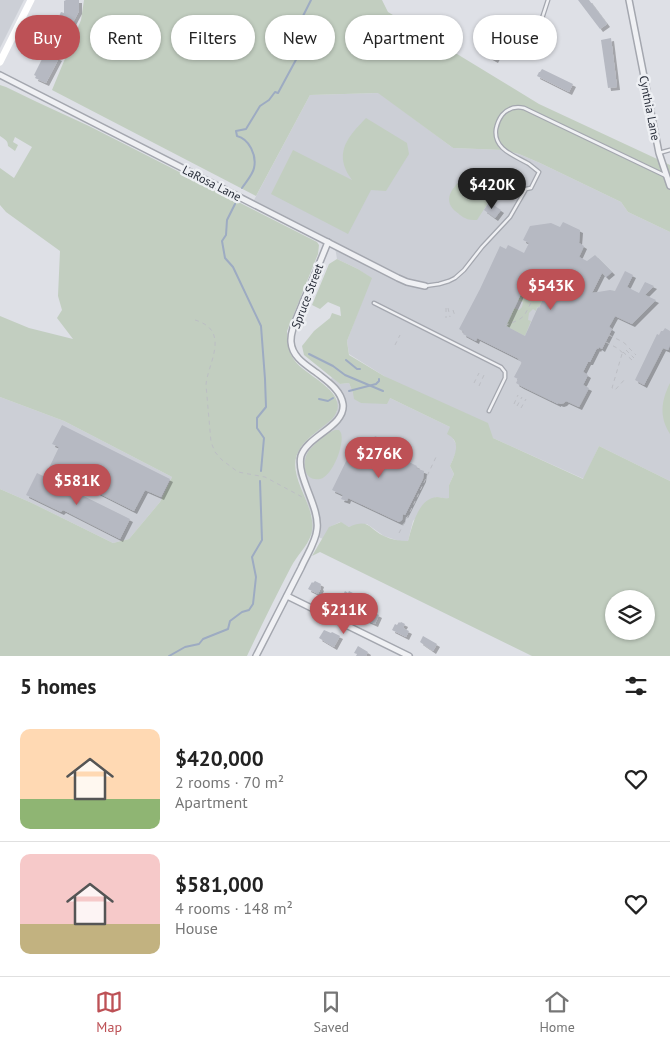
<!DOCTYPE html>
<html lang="en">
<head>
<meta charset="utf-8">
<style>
	body { margin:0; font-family:"PT Sans",sans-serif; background:#f2f2f2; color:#222; height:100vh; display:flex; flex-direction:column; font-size:19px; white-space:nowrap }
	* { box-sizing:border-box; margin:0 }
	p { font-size:16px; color:#767676 }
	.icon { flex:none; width:28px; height:28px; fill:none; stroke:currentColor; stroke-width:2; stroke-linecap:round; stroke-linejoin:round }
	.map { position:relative; height:656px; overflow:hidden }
	.sheet { display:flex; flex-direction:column; background:#fff; flex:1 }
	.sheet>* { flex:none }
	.top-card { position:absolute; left:15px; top:15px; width:640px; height:45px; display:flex; gap:10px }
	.fabs { position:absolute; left:605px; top:590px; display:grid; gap:10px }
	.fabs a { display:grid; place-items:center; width:50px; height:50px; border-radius:50%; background:#fff; box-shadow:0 1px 4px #0004; font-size:25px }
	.price { position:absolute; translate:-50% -42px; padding:0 11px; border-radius:18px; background:#bd5156; color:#fff; font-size:16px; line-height:32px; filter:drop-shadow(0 1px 2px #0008) }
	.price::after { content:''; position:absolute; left:50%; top:30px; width:15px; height:11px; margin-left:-8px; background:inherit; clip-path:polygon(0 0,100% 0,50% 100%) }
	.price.current { background:#222; color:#fff }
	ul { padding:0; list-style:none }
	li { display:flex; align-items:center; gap:15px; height:125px; padding:0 20px }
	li+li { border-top:1px solid #e0e0e0 }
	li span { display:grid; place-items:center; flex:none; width:140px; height:100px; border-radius:10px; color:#555 }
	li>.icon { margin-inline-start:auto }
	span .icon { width:60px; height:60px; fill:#fffc; stroke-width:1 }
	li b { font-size:21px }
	h2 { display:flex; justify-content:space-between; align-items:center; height:60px; padding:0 20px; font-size:21px }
	.tag { padding:0 18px; border-radius:22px; background:#fff; box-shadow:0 1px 4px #0004; font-size:18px; line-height:45px }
	.tag.current { background:#bd5156; color:#fff }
	.tab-bar { display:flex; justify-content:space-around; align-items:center; height:70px; border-top:1px solid #e0e0e0; background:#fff; font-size:14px; color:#767676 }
	.tab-bar a { display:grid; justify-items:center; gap:2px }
	.tab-bar .current { color:#bd5156 }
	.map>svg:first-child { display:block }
	.built { fill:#cccfd6 }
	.green { fill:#c2cec0; fill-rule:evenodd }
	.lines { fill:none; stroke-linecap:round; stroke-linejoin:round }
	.stream { stroke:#9dabc2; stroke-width:2 }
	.building { fill:#b6b9c2; fill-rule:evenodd; filter:url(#shadow) }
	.lane-casing { stroke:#a4a7af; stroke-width:5 }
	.street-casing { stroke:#a4a7af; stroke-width:8 }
	.path { stroke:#bcbec4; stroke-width:1; stroke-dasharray:4 4; stroke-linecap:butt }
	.lane { stroke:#f0f1f4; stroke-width:2.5 }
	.street { stroke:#f0f1f4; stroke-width:5 }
	.secondary { stroke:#fff; stroke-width:7 }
	.labels { text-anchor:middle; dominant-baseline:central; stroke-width:5; stroke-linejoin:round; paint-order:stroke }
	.street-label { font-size:12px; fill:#292e3a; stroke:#edeff3 }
</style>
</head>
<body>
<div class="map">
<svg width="670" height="656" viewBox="0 0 670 656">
	<defs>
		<filter id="shadow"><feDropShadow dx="3" dy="3" stdDeviation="0" flood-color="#0004"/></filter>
	</defs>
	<rect width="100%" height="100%" fill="#dee0e6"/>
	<g class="built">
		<path d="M0,0H24L0,48Z"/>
		<path d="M379,93L453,148L503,150L519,154L540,163L621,202L628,212L670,232V481L599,446L584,479L493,438L384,376L349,354L347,341L371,278L358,269L337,259L334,241L254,200L310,95Z"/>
		<path d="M332,377L340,384L349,383L353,393L390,398L450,427L452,437L456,444V452L450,466L454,474L449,485V499L436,497L413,521L408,541H399L384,536L367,524L349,527L340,522L330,527L323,539L311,534L312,517L297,474L296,458L299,450L304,444L337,411V399L334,393L327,387Z"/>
		<path d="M0,397L64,421L172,477L160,502L129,539L113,543L32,503L0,489Z"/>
	</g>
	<g class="green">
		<path d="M84,0H382L388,12L539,104L670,165V232L628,212L621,202L540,163L519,154L503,150L453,148L378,93L310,95L256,196L52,90L81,20Z"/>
		<path d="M0,85L6,87L37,102L89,126L317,242L319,245L318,254L287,331C287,342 288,352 295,361C307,377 354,394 332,419C323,427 307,438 301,447C281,475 320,505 311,535C307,547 297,555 291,567C276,596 261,626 247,656H0V489L32,503L113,543L129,539L160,502L172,477L64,421L0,397V316L29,328L73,339L57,318L62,310L58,296L60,251L6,212L0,205V168L14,178L32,147L15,137L13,142L18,145L15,151L8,146C8,140 4,139 0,136Z"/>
		<path d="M366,118L407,143L409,154L386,191L371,190L348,234L271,194L293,150L352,180C350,177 347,173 346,170C336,148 352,133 366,118Z"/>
		<path d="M467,176L490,191L492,197L477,220C473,220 468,220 465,218C462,217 458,213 455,211C441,198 455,184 467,176Z"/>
		<path d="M337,259L358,269L372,278L347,341L349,355L384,376L488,423L493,438L583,479L599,446L670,481V656H532L320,552L312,556L329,527L341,522L349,527C370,518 368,529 384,536C392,540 400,541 408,541C412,527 418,498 437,497C441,497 444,499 449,498V485L454,474L450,466C455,454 462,442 447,434L450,427L390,398L387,404L361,403L354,399L353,393L349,383L340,384L304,355L302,346L314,331L330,318L332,313L341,316L340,307L328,302L320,309L312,305L329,264ZM614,599H646V631H614Z"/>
		<path d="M524,282L546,293L539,308L537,307L536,311L533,309L529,313L528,320L531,321L525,336L503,325L514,308L519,310L522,307L523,302L518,300L524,288L522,286Z"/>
		<path d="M670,383V434C659,417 661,401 670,383Z"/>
		<path d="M335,430C336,430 338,430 339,430C348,437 333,477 320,479C303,482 302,462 308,452C313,445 328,432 335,430Z"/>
	</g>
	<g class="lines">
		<g class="stream">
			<path d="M242,188C246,182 253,174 254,168C257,155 249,139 237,136L236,131L246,129L260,106L269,100L275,92L278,93L298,56L297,48L305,29L302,18L311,0"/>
			<path d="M235,204L227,220L226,235L222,241L225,258L233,267L261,326L265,379L266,407L257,418V428L264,438L261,471"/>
			<path d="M309,354L333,366L345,375L383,391"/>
			<path d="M346,360L357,369H360"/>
			<path d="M349,391L376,384L379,381V379"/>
			<path d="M319,399L328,401L333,398"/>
			<path d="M169,656L185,647L199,644L203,639L228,629L230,621L242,612L249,610L253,604L256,577L252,557L262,540L260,481"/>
		</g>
	</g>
	<g class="building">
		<path d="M66,0H79V11L55,56L59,58L46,83L35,78L36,76L34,75L44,55L45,52L43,49L53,29L61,12L64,13V1Z"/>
		<path d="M578,0H589L607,24L600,29Z"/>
		<path d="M501,25L504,27L505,25L511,29L495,60L486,55Z"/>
		<path d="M611,38L617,87L608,88L601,40Z"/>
		<path d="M542,69L573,84L569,92L537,76L539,72H540Z"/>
		<path d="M489,202L501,210L495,218L484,210Z"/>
		<path d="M563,222L580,230L579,243L584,246L579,257L587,261L595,255L612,272L606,277L602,273L592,293L610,290L615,291L625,271L633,275L627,287L639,293L645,282L654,286L645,295L656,300L632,324L615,316L609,327L612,329L602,349L599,347L598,349L597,348L590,362H588L583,372L588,375L583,385L589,388L579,407L566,401L564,403L561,404L558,403V404L521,386L516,383L518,379L514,377L522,362L518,360L519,359L477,338L476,341L463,334L464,332L459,329L480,289L500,246L506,249L508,245L524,253L529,243L523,240L530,226L551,223L560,227ZM526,283L546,293L539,308L538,307L525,336L506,326Z"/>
		<path d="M665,328L670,331V345L668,350L663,348L644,385L635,380L657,334L659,335L661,331H663Z"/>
		<path d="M62,425L170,479L161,497L145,490L134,511L49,468L59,447L52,444Z"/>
		<path d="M375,436L392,444L390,448L397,451L395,455L417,466L416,468L424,471L423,479L405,515L403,514L402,520L399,522L348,498L347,501L341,499L343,495L332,490L354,445L359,447L361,441L364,439L366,440L370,445Z"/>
		<path d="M37,473L130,519L120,539L63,510L61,512L26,495Z"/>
		<path d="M315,581L321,584L320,587L321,588L318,594L308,589L312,582L313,583Z"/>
		<path d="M345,591L348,593L349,591L355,594L349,605L340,601Z"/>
		<path d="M371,611L379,615L375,624L366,620Z"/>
		<path d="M399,622L400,623L401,622L405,624L403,628L409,631L406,637L392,630L395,624L397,625Z"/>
		<path d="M324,630L331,633L332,632L340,636L334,647L319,638Z"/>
		<path d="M423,636L437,644L433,651L420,642Z"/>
		<path d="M358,646L368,652L366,656H356L357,654L354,653Z"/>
	</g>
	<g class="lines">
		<g class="lane-casing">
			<g id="lane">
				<path d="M534,43L548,0"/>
				<path d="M659,153L670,150"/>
				<path d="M425,286L439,284L449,281L455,278L464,270L482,247L510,217L526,189L531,188L539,172C536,170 533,167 529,164C516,156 493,150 496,129C497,124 499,119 502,115C508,108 515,106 524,108L666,176"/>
				<path d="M374,303L501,367L505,372V378L489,411"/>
			</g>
		</g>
		<g class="street-casing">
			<g id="street">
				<path d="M629,0L659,153L670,186"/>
				<path d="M0,75L398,278L407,282L425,286"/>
				<path d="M287,596L409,656"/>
				<path d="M256,656C271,627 286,597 301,568C306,556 316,542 317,529C320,507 296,476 301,456C307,436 346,426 343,404C341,390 327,381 317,373C306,365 292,357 291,342C290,329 299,314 303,302C312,282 320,262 328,242"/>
			</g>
		</g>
		<g class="path">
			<path d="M446,308V318"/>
			<path d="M448,308L450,317"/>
			<path d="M453,310L455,316"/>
			<path d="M195,320C199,321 203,323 206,325C226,339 207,367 206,385L211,442L215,452L222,460L238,472L265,477L304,498"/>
			<path d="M505,326C510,323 515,322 520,319C531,312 527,296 545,295"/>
			<path d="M609,335L623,342L629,347"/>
			<path d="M606,342L617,348L623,353"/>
			<path d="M395,345L400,335"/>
			<path d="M629,348L636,355"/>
			<path d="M626,350L634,358"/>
			<path d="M623,352L632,360"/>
			<path d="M622,354L612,388L615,390L626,378"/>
			<path d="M474,383L479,373"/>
			<path d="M479,386L484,375"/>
			<path d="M514,404L518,395"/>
			<path d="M517,406L522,397"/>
			<path d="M521,408L526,399"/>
			<path d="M399,533L409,514L437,455"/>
		</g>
		<use href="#lane" class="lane"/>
		<use href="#street" class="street"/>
		<path class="secondary" d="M0,62L31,0"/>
	</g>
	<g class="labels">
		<g class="street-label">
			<text transform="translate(650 108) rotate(79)">Cynthia Lane</text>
			<text transform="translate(212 183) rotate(27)">LaRosa Lane</text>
			<text transform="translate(307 296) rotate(-69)">Spruce Street</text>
		</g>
	</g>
</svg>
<div class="fabs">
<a><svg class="icon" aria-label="layers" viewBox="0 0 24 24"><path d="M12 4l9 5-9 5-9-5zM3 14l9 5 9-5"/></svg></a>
</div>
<b class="price current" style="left:492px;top:210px">$420K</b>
<b class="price" style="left:551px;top:311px">$543K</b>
<b class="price" style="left:379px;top:479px">$276K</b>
<b class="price" style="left:77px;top:506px">$581K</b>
<b class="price" style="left:344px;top:635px">$211K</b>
<div class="top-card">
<a class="tag current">Buy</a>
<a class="tag">Rent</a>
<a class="tag">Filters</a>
<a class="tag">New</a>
<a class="tag">Apartment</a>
<a class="tag">House</a>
</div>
</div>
<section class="sheet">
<h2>5 homes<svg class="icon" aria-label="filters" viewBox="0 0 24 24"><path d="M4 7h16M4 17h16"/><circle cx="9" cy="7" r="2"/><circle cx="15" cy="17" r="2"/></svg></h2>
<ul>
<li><span style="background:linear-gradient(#ffd9b3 70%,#8fb573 0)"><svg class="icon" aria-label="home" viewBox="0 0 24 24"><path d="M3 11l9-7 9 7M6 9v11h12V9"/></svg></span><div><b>$420,000</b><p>2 rooms · 70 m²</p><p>Apartment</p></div><svg class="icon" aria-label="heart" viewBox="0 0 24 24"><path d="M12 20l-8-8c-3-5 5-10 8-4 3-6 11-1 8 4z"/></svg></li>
<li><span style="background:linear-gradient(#f6c9c9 70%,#c2b280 0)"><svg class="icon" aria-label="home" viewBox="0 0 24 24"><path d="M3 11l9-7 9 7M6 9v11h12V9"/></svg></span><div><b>$581,000</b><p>4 rooms · 148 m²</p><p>House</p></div><svg class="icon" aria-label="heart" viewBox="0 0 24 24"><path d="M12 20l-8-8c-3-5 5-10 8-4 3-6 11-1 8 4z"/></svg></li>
</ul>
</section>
<nav class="tab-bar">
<a class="current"><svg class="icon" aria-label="map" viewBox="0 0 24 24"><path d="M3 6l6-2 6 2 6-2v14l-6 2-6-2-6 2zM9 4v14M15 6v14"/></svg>Map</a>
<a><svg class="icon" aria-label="saved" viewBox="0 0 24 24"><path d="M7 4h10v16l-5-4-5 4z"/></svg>Saved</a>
<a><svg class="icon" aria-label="home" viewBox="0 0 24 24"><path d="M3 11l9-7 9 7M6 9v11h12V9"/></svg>Home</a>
</nav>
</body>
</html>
